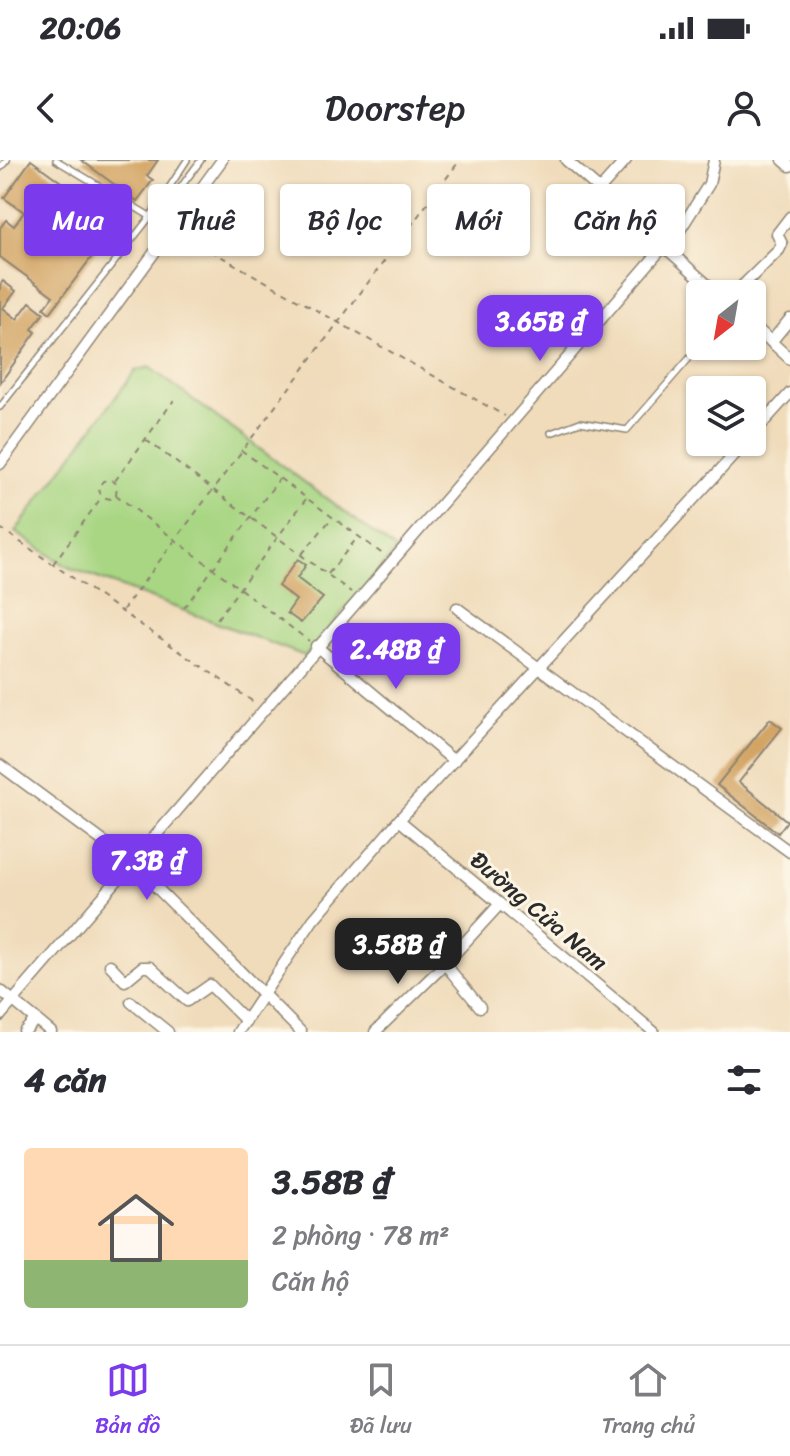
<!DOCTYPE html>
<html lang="vi">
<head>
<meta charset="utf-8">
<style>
	body { margin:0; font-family:Sriracha,sans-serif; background:#f2f2f3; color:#2b2b33; height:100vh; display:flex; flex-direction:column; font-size:30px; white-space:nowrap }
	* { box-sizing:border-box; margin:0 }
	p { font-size:26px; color:#7c7c81 }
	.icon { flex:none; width:44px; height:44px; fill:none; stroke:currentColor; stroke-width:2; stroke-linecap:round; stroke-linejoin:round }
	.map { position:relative; height:872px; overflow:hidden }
	.sheet { display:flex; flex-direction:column; background:#fff; flex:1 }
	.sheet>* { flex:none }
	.guide { position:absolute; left:24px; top:24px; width:742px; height:72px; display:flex; gap:16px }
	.needle { width:52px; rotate:211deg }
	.buttons { position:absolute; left:686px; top:120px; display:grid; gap:16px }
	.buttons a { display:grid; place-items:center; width:80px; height:80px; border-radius:8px; background:#fff; box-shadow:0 2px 6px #0004; font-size:40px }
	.price { position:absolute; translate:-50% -68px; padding:0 18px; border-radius:16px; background:#7c3aed; color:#fff; font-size:26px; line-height:52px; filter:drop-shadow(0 2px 4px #0008) }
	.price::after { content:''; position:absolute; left:50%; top:48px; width:24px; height:18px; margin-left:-12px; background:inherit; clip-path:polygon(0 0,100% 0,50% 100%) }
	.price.active { background:#222; color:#fff }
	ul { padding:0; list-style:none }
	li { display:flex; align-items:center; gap:24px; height:200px; padding:0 24px }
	li span { display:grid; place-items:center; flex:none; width:224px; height:160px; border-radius:8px; color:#555 }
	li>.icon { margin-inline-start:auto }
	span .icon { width:96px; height:96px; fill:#fffc; stroke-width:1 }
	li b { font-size:34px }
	h2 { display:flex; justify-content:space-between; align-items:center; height:96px; padding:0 24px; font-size:34px }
	.chip { padding:0 28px; border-radius:8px; background:#fff; box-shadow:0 2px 6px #0004; font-size:28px; line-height:72px }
	.chip.active { background:#7c3aed; color:#fff }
	.status { display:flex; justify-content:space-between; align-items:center; height:56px; padding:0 40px; background:#fff; direction:ltr }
	.status svg { height:22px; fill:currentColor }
	header { display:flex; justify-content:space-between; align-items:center; height:104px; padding:0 24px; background:#fff; font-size:36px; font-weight:600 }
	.tab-bar { display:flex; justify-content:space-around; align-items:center; height:112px; border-top:2px solid #e1e1e2; background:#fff; font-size:22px; color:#7c7c81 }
	.tab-bar a { display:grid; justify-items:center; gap:4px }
	.tab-bar .active { color:#7c3aed }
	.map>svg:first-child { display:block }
	.green { fill:#a8d683; stroke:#6a8057; stroke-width:2 }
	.building { fill:#cf9c56 }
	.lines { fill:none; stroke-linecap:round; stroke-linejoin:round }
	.service-casing { stroke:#8e8473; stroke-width:8 }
	.minor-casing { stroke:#8e8473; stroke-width:13 }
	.path { stroke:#8e8473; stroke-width:2; stroke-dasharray:6 6; stroke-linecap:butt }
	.service { stroke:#fff; stroke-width:5 }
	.minor { stroke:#fff; stroke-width:10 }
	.labels { text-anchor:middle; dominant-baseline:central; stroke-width:6; stroke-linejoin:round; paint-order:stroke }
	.street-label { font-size:24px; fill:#2b2b2b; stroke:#fcf5e5 }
</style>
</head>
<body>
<div class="status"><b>20:06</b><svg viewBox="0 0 49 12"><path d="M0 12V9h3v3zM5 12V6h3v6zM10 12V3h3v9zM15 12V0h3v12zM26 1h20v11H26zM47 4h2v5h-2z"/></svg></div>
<header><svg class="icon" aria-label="back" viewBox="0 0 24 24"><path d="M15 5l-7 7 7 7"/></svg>Doorstep<svg class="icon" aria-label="person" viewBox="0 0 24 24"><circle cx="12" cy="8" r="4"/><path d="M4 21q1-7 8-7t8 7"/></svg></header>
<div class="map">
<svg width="790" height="872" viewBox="0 0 790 872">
	<rect width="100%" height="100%" fill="#fcf5e5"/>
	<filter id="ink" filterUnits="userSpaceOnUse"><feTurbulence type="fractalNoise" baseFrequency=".0125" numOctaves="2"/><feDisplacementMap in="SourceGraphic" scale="16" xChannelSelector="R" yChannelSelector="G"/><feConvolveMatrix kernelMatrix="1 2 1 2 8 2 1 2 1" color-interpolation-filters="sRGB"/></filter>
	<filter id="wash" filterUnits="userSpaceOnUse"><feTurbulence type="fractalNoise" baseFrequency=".006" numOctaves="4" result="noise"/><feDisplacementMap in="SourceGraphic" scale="32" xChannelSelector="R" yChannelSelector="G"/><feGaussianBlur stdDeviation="1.8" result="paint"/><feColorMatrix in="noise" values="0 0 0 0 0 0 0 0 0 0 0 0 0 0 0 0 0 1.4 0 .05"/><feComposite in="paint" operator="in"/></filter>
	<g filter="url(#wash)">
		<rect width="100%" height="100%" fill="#f0dcbb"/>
		<path class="green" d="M149,207L396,390L305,496L68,407L15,372L135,211Z"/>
		<g id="blocks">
			<g class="building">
				<path d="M31,0L117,63L50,153L44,148L53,136L0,97V68L6,60L14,66L24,52L4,38Z"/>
				<path d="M81,0H158L147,16L153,20L137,41Z"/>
				<path d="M3,121L16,131L3,148L17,159L30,142L44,153L32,169L36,172L0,223V125Z"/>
				<path d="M298,399L306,405L297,418L323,438L301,463L287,453L296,440L278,426Z"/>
				<path d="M770,559L782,568L739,622L787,661L778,673L717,625Z"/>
			</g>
		</g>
	</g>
	<g filter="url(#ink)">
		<use href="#blocks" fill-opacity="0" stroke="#8e8473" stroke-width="2"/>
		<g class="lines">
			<g class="service-casing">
				<g id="service">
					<path d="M56,0L153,58L160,55L201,0"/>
					<path d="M0,8L7,0"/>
					<path d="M0,247L150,57L187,0"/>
					<path d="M551,273L580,262L627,270L700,186"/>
				</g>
			</g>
			<g class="minor-casing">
				<g id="minor">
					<path d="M566,0L718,134"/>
					<path d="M783,0L790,6"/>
					<path d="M600,29L626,0"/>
					<path d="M668,89L709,24L714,0"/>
					<path d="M734,134L779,90L782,84L777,74L790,57"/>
					<path d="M752,164L790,199"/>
					<path d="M771,182L790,159"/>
					<path d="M752,275L790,233"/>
					<path d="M0,304L222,0"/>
					<path d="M457,448L790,692"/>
					<path d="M316,486L454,601"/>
					<path d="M0,605L131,702L301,872"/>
					<path d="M399,660L654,872"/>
					<path d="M110,805L125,821L142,807H150L187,841L210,825L246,861"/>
					<path d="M0,830L51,872"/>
					<path d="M131,842L168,872"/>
					<path d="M480,847L445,804L500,744"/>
					<path d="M0,856L664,86"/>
					<path d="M24,872L36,859"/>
					<path d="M238,872L313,760L399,660L746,282"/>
					<path d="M375,872L445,804"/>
				</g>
			</g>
			<g class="path">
				<path d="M179,73L505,256"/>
				<path d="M146,280L351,432"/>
				<path d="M241,290L384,395"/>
				<path d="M115,321L174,240"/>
				<path d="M116,335L117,324L111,320L103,321L98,328L102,337L111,339L116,335L309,481"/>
				<path d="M0,368L255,543"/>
				<path d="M302,394L331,359"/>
				<path d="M53,404L101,338"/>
				<path d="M328,414L357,378"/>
				<path d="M184,448L279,319"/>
				<path d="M122,451L460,0"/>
				<path d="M217,459L306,339"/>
			</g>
			<use href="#service" class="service"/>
			<use href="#minor" class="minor"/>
		</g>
	</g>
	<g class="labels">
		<g class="street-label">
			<text transform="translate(539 751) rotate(40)">Đường Cửa Nam</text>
		</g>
	</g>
</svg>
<div class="buttons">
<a><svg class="needle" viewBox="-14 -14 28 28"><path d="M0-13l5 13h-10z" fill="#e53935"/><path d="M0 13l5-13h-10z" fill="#7c7c81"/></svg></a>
<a><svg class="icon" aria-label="layers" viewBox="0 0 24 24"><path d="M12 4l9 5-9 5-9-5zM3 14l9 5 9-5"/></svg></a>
</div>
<b class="price" style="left:540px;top:203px">3.65B ₫</b>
<b class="price" style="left:396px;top:531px">2.48B ₫</b>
<b class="price" style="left:147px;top:742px">7.3B ₫</b>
<b class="price active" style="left:398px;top:826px">3.58B ₫</b>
<div class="guide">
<a class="chip active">Mua</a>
<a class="chip">Thuê</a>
<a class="chip">Bộ lọc</a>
<a class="chip">Mới</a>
<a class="chip">Căn hộ</a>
</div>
</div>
<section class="sheet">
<h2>4 căn<svg class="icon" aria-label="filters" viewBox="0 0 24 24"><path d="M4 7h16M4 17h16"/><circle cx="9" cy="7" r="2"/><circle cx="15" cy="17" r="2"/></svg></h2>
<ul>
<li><span style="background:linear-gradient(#ffd9b3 70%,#8fb573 0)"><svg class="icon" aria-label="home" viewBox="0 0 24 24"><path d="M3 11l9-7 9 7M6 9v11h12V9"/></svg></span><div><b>3.58B ₫</b><p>2 phòng · 78 m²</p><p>Căn hộ</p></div></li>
</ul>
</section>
<nav class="tab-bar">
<a class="active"><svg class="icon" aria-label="map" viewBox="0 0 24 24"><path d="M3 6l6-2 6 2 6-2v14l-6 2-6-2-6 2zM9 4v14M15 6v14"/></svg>Bản đồ</a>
<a><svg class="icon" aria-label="saved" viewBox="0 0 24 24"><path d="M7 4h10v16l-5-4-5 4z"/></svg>Đã lưu</a>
<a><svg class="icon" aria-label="home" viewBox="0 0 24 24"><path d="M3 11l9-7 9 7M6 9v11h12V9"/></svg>Trang chủ</a>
</nav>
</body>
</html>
